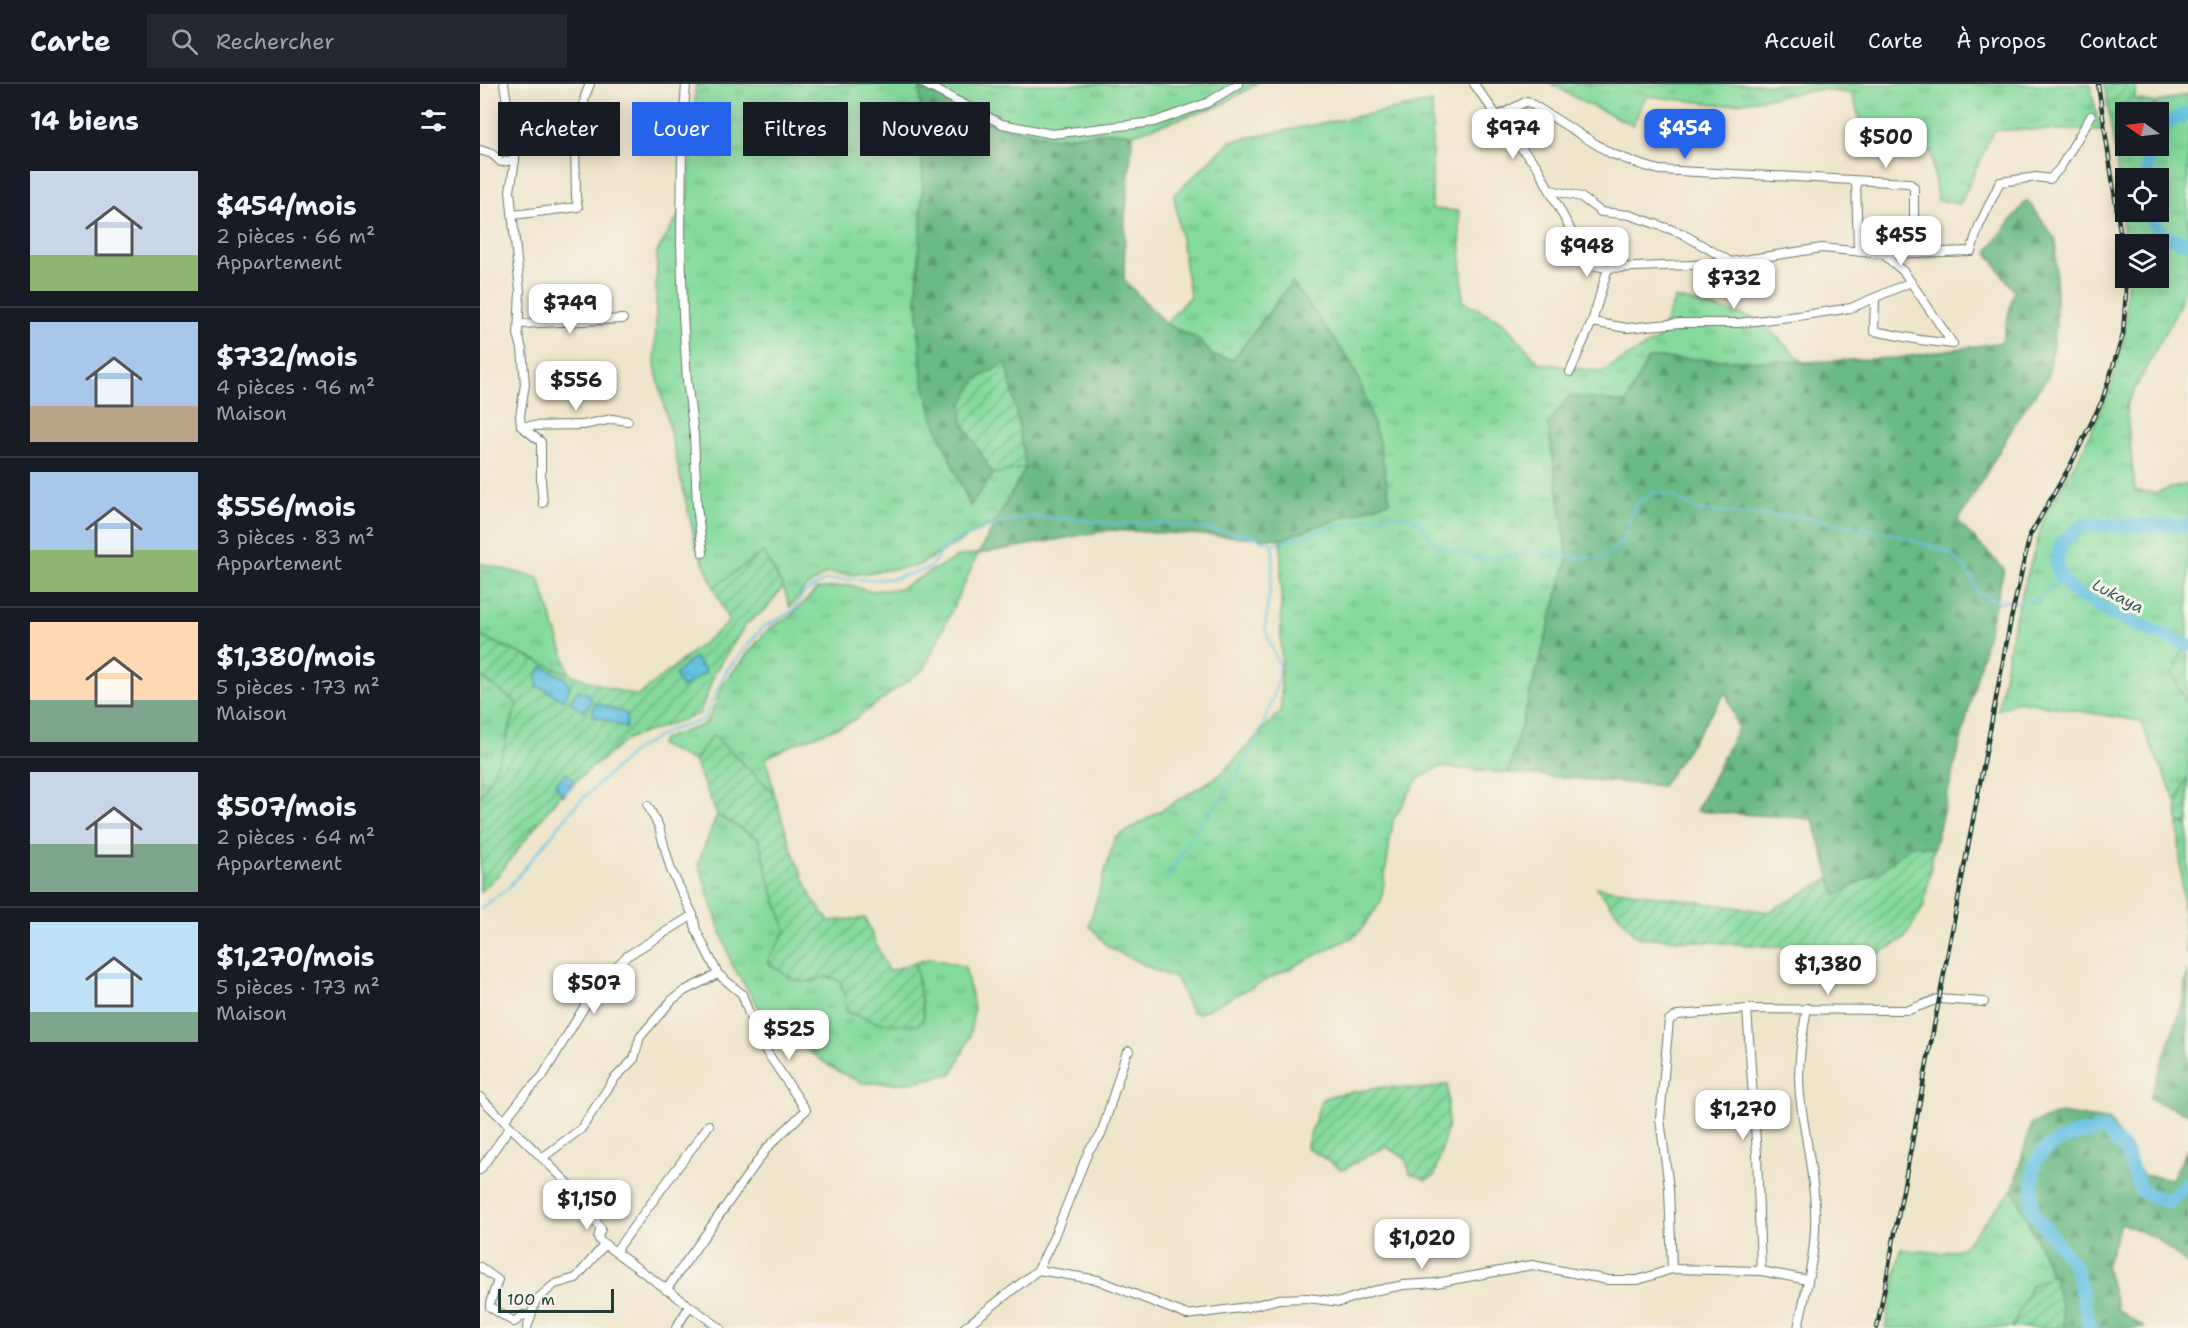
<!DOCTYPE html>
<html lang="fr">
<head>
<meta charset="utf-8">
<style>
	body { margin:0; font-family:"Shantell Sans",sans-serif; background:#242831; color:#f1f3f6; height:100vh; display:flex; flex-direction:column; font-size:22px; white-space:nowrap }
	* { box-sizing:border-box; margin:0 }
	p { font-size:20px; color:#9ea1a6 }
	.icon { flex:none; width:33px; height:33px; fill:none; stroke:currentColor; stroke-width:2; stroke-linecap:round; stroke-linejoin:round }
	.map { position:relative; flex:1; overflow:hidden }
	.sheet { display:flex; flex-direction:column; background:#171b24; width:480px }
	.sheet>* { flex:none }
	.hud { position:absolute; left:18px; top:18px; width:570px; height:54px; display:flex; gap:12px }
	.needle { width:39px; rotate:284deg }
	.buttons { position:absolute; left:1635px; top:18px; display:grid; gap:12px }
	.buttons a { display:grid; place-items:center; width:54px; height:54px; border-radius:0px; background:#171b24; box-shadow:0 3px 15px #0003; font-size:30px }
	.scale { position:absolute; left:18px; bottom:15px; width:116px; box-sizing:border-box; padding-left:6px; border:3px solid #1f3d34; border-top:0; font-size:16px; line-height:21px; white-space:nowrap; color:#1f3d34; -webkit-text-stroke:4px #f7f3e8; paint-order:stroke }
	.price { position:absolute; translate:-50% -51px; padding:0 14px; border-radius:12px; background:#fff; color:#222; font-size:20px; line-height:39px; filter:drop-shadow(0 2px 3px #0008) }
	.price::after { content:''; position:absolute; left:50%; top:36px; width:18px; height:14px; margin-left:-9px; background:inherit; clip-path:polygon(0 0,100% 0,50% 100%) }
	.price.active { background:#2563eb; color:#fff }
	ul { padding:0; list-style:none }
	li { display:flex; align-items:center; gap:18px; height:150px; padding:0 30px }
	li+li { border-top:2px solid #363941 }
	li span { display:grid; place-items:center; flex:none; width:168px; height:120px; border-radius:0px; color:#555 }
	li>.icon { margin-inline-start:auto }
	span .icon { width:72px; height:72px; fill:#fffc; stroke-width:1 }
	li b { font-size:26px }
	h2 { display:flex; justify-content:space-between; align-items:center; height:72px; padding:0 30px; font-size:26px }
	.chip { padding:0 21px; border-radius:0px; background:#171b24; box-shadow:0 3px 15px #0003; font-size:21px; line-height:54px }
	.chip.active { background:#2563eb; color:#fff }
	header { display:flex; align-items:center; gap:36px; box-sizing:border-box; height:84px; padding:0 30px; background:#171b24; border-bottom:2px solid #363941 }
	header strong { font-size:28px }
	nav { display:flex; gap:33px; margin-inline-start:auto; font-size:21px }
	.search { width:420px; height:54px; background:#242831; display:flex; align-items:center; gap:15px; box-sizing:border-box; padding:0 21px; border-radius:0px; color:#9ea1a6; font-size:22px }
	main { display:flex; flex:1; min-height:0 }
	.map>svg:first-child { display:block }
	.grass { fill:url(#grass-tufts); stroke:#528c68; stroke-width:1.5; fill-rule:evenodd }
	.forest { fill:url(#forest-firs); stroke:#457c5c; stroke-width:1.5 }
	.garden { fill:url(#garden-furrows); stroke:#528c68; stroke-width:1.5 }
	.water { fill:url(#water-ripples); stroke:#42808c; stroke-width:1.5 }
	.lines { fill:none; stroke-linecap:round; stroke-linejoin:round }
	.stream { stroke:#65c2e3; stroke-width:2 }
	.river { stroke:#65c2e3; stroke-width:14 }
	.street-casing { stroke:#687869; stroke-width:10 }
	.street { stroke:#fff; stroke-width:8 }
	.rail-casing { stroke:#1f3d34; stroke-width:4.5 }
	.rail { stroke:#f7f3e8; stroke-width:2; stroke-dasharray:7; stroke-linecap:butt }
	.labels { text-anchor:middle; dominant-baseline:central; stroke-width:6; stroke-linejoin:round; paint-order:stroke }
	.water-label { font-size:16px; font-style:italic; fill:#305e60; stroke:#f7f3e8 }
</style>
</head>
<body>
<header>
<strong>Carte</strong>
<div class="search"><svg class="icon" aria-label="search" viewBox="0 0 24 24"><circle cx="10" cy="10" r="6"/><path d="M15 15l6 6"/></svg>Rechercher</div>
<nav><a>Accueil</a><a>Carte</a><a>À propos</a><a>Contact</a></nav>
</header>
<main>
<section class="sheet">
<h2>14 biens<svg class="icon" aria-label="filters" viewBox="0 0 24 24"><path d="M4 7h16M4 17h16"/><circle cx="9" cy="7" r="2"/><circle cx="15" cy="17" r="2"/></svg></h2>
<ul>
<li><span style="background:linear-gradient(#c9d6e8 70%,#8fb573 0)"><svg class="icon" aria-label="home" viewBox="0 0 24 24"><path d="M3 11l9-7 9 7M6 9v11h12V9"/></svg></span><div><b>$454/mois</b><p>2 pièces · 66 m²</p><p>Appartement</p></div></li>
<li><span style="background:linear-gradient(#a9c7e8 70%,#b9a48a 0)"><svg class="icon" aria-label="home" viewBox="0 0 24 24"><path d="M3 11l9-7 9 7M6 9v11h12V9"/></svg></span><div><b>$732/mois</b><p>4 pièces · 96 m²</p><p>Maison</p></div></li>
<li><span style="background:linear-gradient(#a9c7e8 65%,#8fb573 0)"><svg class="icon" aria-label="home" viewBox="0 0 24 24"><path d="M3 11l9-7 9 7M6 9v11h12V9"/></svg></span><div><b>$556/mois</b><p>3 pièces · 83 m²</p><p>Appartement</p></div></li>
<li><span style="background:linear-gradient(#ffd9b3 65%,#7fa58c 0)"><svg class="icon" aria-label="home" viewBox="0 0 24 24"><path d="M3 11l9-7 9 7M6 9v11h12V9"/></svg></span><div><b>$1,380/mois</b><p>5 pièces · 173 m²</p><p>Maison</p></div></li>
<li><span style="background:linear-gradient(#c9d6e8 60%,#7fa58c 0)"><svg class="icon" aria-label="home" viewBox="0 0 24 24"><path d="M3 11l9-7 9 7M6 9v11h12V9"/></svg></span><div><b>$507/mois</b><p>2 pièces · 64 m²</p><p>Appartement</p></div></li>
<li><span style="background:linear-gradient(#bfe0f5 75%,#7fa58c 0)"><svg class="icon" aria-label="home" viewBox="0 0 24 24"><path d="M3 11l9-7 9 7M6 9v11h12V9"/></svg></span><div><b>$1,270/mois</b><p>5 pièces · 173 m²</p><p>Maison</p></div></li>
</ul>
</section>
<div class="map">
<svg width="1708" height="1244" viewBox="0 0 1708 1244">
	<defs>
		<pattern id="grass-tufts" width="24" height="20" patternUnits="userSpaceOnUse" patternTransform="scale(1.5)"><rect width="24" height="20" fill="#84da9c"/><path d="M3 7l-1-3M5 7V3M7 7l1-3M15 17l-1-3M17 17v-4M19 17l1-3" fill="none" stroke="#6bb280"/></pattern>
		<pattern id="forest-firs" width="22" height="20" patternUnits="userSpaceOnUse" patternTransform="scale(1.5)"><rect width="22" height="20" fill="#6bba84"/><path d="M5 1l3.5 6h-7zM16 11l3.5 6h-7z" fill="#57986d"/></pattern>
		<pattern id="garden-furrows" width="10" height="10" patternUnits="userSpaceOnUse" patternTransform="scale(1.5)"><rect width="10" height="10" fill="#84da9c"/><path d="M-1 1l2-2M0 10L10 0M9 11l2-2" fill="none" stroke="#6bb280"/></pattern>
		<pattern id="water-ripples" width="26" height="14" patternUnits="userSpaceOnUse" patternTransform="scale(1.5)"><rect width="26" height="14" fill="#65c2e3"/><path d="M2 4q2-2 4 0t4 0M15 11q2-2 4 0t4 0" fill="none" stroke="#539fb9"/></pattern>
	</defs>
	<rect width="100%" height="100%" fill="#f7f3e8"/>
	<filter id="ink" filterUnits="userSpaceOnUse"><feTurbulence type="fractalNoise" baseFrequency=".0167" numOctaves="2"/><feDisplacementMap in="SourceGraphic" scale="12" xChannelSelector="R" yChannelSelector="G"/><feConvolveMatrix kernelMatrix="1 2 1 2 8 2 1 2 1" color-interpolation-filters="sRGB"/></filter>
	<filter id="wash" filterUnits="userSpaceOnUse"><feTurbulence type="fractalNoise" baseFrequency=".008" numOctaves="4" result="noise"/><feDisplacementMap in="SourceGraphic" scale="24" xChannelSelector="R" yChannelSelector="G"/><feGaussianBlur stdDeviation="1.35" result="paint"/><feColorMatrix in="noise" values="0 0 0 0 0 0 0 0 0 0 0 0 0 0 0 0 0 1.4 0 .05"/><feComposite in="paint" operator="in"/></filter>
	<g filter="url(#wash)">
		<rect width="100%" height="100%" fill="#efe5cb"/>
		<g class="grass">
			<path d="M216,0H777L739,22L653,50L629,48L574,54L525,43L440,4L443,100L437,211L442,291L453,334L490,422L513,390L546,383L516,437L437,482L372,491L347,489L325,504L310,523L303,503L284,469L234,503L216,461L175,282L177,168L207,117Z"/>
			<path d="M1071,0H1610L1620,46H1514L1480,120L1457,116L1451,67L1387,60L1372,10L1342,5L1245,21L1166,12L1153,41L1105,19Z"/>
			<path d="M1708,10V188L1699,222L1646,322L1655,407L1675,409L1708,399V569L1703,566L1692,591L1708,621V694L1697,719L1660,637L1538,617L1518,626L1534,537L1565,430L1600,371L1631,304L1645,253L1647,194H1678V160H1646L1645,168L1636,71L1646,61L1678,62V28H1676L1674,19ZM1646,94H1678V128H1646Z"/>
			<path d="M952,18V125L979,127L983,217L1023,238L1059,279L1122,288L1178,255L1195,214L1278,235L1323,278L1169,274L1146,319L1068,340L1088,474L1028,689L959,683L937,696L913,736L901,818L877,851L720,929L711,928L696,894L679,888L628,863L609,841L635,754L740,691L801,627V455L910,417L811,199L753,276L732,271L718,255L686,240L710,212L694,111L751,57Z"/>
			<path d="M498,470L445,584L371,638L316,659L286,674L294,709L233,652L214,677L180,661L183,655L223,641L229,634L244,599L288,545L311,532L337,505L370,501L388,507L419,505L479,472Z"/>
			<path d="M0,479L59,494L90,591L0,552Z"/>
			<path d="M0,592L37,619L22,670L0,715Z"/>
			<path d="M237,731L279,755L289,796L306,846L332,898L347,891L360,897L365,913L366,928L399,939L444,932L435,879L451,874L485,883L494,924L490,952L473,989L431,999H382L354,985L320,961L300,957L252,881L218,779Z"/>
			<path d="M1698,738L1708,741V864L1706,871Z"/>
			<path d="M1533,1105L1573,1191L1552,1201L1532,1244H1405L1421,1165L1461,1169L1482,1164Z"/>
		</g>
		<g class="forest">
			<path d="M440,4L525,43L574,54L629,48L653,50L645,135L644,196L686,240L718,255L732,271L753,276L812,198L868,274L879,295L900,361L910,417L801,455L630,446L498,470L546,383L483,339L513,390L490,422L453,334L442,291L437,211L443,100Z"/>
			<path d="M1547,116L1576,156V241L1568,293L1541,329L1478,438L1524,485L1454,764L1432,761L1402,786L1356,812L1333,735L1216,727L1258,644L1246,608L1182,702L1028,689L1088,474L1068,340L1089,312L1146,319L1168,274L1323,278L1416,274L1522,258L1534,207L1507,168Z"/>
			<path d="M1707,888L1708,890V1030L1669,1015L1702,921Z"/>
			<path d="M1581,1029L1630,1037L1663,1091L1692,1095L1708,1064V1181L1676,1154L1641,1139L1626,1182L1638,1226L1665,1244H1584C1578,1194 1554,1150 1533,1105L1551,1040Z"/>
		</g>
		<g class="garden">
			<path d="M1624,0H1656L1655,15L1674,19L1676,28H1646L1645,61L1636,71Z"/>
			<path d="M527,279L546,383L513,390L483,339L482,321L496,295Z"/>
			<path d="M283,468L303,503L287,524L266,540L235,588L220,630L149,654L82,708L19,790L0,808V715L22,670L37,619L0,592V552C52,575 103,598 158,612L249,538L234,503Z"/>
			<path d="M1703,565L1708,569V621L1692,591Z"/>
			<path d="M233,651L294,709L311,764L332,814L349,837L385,834L408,887L435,879L444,933L438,941L398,939L366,927L365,913L360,897L347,892C316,905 313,894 287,878L306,846L289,796L279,755L237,731L214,677Z"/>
			<path d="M1707,694H1708V741L1698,738L1697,719Z"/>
			<path d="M1432,761L1454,764L1444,822L1424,855L1399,870L1157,853L1116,803L1289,828L1350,794L1356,812L1402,786Z"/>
			<path d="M968,1000V1041L955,1091L946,1096L930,1089L925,1073L906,1063C890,1069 877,1079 862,1086L826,1063L842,1015L854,1011L903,1003L946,1005Z"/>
			<path d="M1573,1191L1581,1222L1584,1244H1532L1552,1201Z"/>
		</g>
		<g class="water">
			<path d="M214,573L226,588L202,604L195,591Z"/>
			<path d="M64,583L85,594L90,603L84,616L57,602V590Z"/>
			<path d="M97,607L107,609L112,617L104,628L90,618Z"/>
			<path d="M116,619L147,630L146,644L112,631Z"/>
			<path d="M86,689L95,698L83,712L75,700Z"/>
		</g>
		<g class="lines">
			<g class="stream">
				<path d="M686,795L711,753L755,696L782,644L793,614L798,595L799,582L785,545L793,480V461"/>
				<path d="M0,825L28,804L98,719L155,666L188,647L223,636L247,586L283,543L313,527L323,510L345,496L412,495L450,484L466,461L521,438L550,433L584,434L638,440L679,439L769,451L793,460L882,436L913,431L929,432L941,440L950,454L958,462L1001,475L1056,468L1099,474L1125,473L1144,456L1150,432L1156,420L1174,408L1193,412L1219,427L1321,433L1411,449L1470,469L1488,488L1499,509L1518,518L1556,517L1581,494"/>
			</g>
			<g class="river">
				<path d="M1678,50L1689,38L1708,29"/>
				<path d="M1665,94L1672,62"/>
				<path d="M1667,128L1682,152L1708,159"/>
				<path d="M1708,442L1604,441L1582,458L1576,481L1581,494L1594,508L1631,530L1708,561"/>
				<path d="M1610,1244L1595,1182L1552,1127C1553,1113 1552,1098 1554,1084C1558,1057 1602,1048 1624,1045L1646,1068L1661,1107L1688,1118L1708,1098"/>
			</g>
		</g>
	</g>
	<g filter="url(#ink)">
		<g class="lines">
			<g class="street-casing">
				<g id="street">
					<path d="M24,0L35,66V76L30,107L40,207L38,250L42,265L45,300L40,332L41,342L61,358V397L63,419"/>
					<path d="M206,0L202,61L201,158L203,230L207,296L214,351L217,423L223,469"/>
					<path d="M444,0L522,40L572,50L674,38L727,19L758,0"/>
					<path d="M994,0L1039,62L1057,82L1109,181L1128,184L1211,181L1251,178L1342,164L1403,170L1424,188L1473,260"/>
					<path d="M1018,32L1047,17L1130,69L1159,80L1179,86L1429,99L1434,103V151L1439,169"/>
					<path d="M0,66L12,70L21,78L35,76"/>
					<path d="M1376,97L1378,167"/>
					<path d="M1071,106L1101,113L1121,128L1150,131L1201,149L1251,178"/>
					<path d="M33,131L98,123L96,113L95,61L101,43L105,12L110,0"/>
					<path d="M1404,170L1491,167L1499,142L1520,98L1556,93L1570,95L1580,84L1611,32"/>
					<path d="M1395,214L1394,247L1440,256L1473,260"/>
					<path d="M1112,238L1147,244L1200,239H1258L1318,232L1371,224L1431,198"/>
					<path d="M39,240L143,235"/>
					<path d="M1090,288L1112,238L1128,184"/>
					<path d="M41,342L103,341L132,335L148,337"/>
					<path d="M168,722L179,743L191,786L213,831L216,846L238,890L262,910L278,955L326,1026L287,1064L186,1206"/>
					<path d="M1267,925L1277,1071L1281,1187"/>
					<path d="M0,1013L98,1109L121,1145L118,1153L120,1157L240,1244"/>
					<path d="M24,1037L46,1009L62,993L118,900L147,872L213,831"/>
					<path d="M62,1074L101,1045L134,995L154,975L160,953L192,916L204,907L238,890"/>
					<path d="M0,1086L30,1043"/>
					<path d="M135,1168L229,1041"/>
					<path d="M0,1183L18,1196L10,1219V1223L34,1238L43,1231L50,1232"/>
					<path d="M1192,1185L1189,1104L1180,1035L1189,936L1198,931L1267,925L1429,926L1458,915L1504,918"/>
					<path d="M558,1186L618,1196L707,1231L768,1223L799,1215L827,1214L860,1218L893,1207L924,1201L956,1199L1052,1181L1128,1196H1158L1192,1185L1281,1187L1328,1196"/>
					<path d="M47,1244L56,1216L75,1200L96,1194L125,1160"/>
					<path d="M196,1244L209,1223"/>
					<path d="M484,1244L558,1186L573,1155L609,1066L621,1051L646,970L649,967"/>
					<path d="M1318,1244C1326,1205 1337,1166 1335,1126C1334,1087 1324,1050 1320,1011C1317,982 1322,953 1327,924"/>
				</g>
			</g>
			<use href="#street" class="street"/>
			<g class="rail-casing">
				<path id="rail" d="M1397,1244L1531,535L1550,451L1590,382L1622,317L1643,251L1646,208L1643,167L1618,0"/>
			</g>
			<use href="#rail" class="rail"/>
		</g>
	</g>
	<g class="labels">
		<g class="water-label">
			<text transform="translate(1638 512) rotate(27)">Lukaya</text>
		</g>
	</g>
</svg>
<div class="buttons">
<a><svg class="needle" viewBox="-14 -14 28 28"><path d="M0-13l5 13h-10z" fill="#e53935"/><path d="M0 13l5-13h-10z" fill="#9ea1a6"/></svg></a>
<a><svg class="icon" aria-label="locate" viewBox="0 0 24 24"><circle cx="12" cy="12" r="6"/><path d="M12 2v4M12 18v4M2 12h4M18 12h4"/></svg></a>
<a><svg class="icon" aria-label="layers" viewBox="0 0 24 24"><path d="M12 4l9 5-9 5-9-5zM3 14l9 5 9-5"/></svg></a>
</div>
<div class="scale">100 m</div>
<b class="price" style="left:1033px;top:76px">$974</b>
<b class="price active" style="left:1205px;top:76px">$454</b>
<b class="price" style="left:1406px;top:85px">$500</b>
<b class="price" style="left:1421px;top:183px">$455</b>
<b class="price" style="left:1107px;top:194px">$948</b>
<b class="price" style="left:1254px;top:226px">$732</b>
<b class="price" style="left:90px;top:251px">$749</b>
<b class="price" style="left:96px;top:328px">$556</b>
<b class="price" style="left:1348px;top:912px">$1,380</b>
<b class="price" style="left:114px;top:931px">$507</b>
<b class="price" style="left:309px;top:977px">$525</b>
<b class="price" style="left:1263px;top:1057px">$1,270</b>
<b class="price" style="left:107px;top:1147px">$1,150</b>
<b class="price" style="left:942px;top:1186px">$1,020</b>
<div class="hud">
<a class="chip">Acheter</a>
<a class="chip active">Louer</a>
<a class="chip">Filtres</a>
<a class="chip">Nouveau</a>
</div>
</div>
</main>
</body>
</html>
